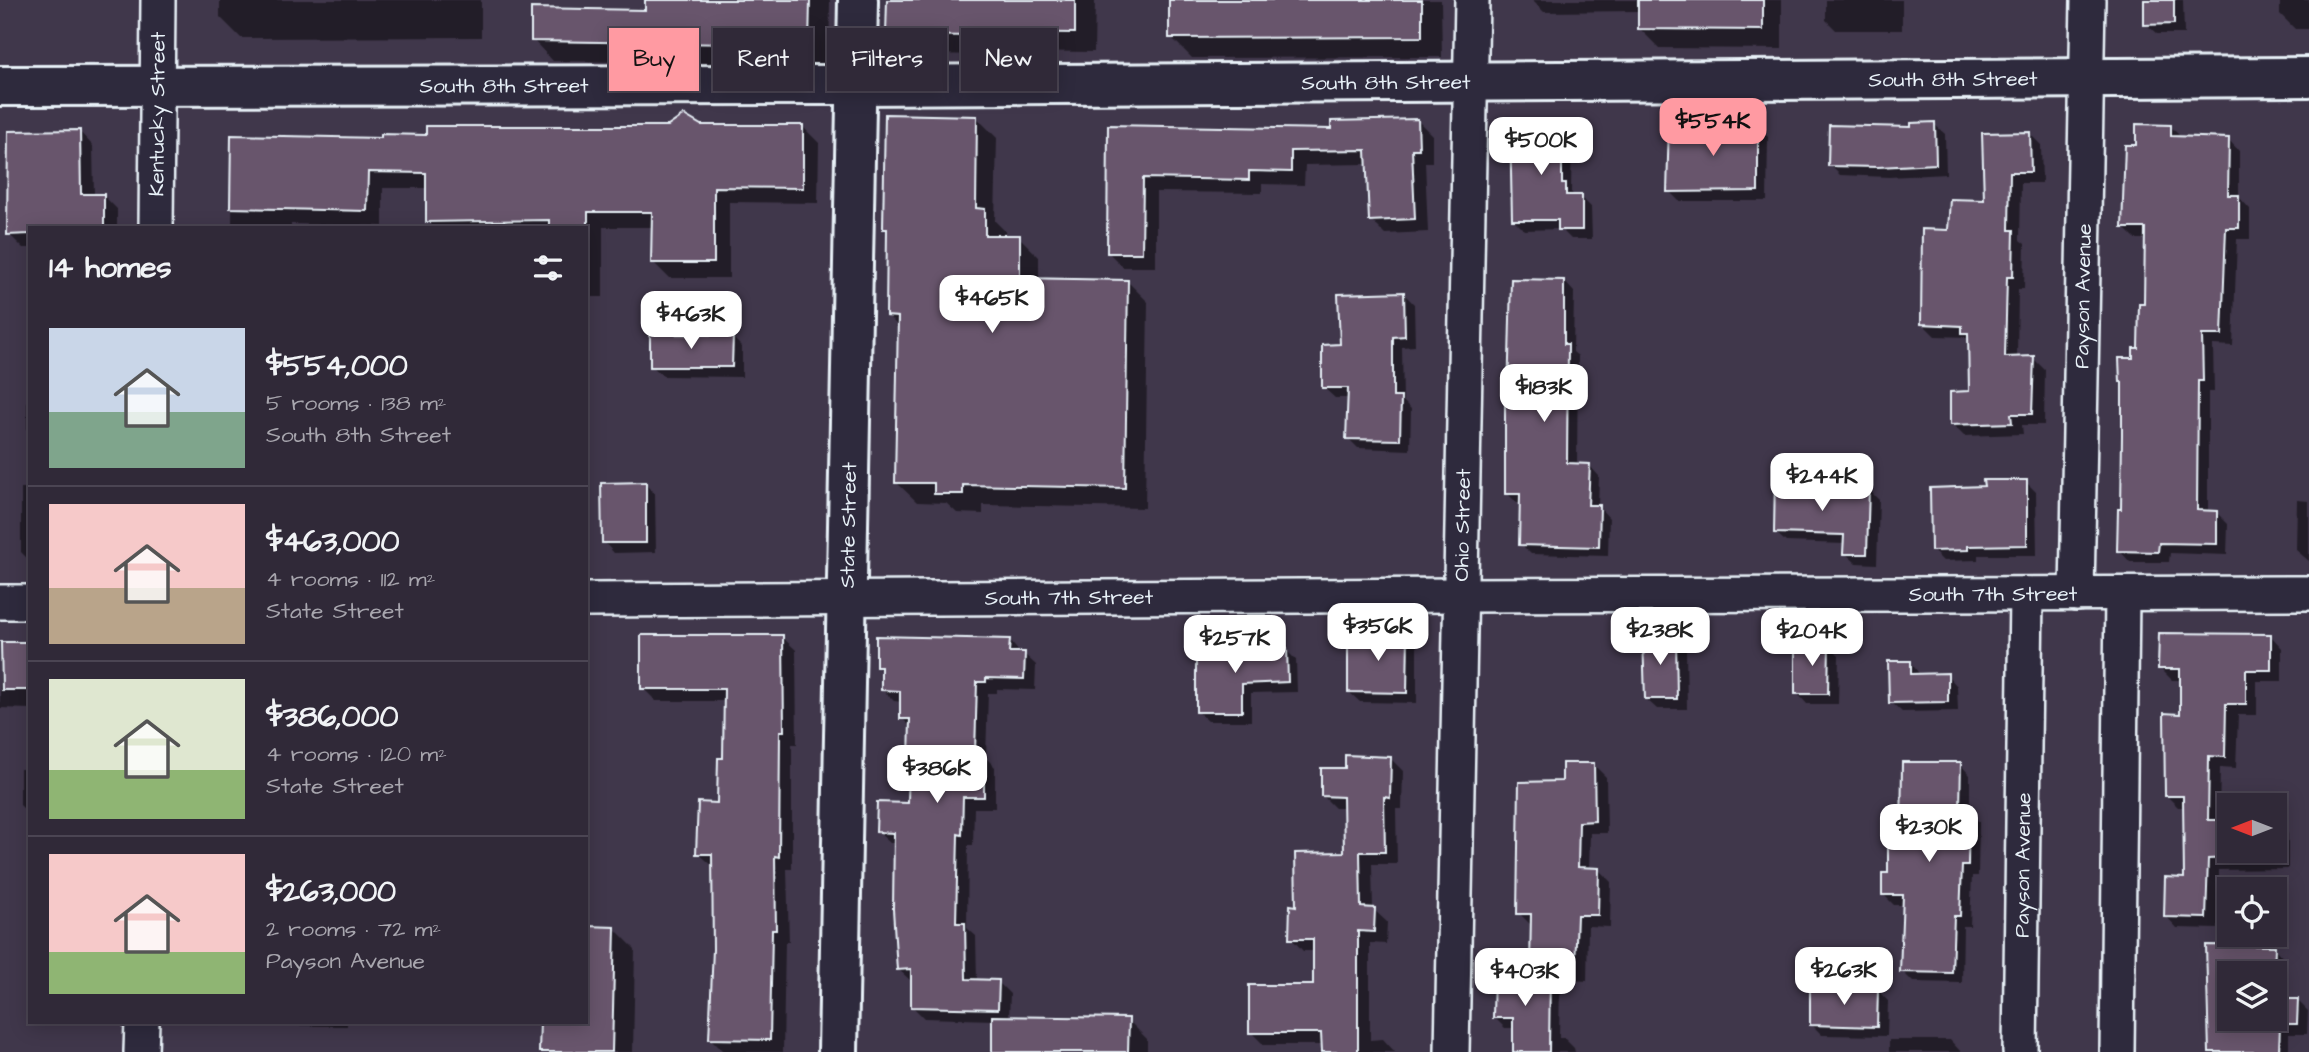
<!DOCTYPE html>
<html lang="en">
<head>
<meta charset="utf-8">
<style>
	body { margin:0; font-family:"Architects Daughter",sans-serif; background:#3c3543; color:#f1f3f6; height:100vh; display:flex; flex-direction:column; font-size:26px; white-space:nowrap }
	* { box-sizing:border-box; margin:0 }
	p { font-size:23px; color:#a8a6ae }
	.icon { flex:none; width:38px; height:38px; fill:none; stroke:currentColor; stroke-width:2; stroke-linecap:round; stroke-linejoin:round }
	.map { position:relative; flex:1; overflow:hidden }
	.panel { position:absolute; left:28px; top:226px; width:560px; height:798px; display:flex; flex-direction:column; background:#302938; border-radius:0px; box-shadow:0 4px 18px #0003,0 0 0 2px #4b4553 }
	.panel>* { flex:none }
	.banner { position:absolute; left:609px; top:28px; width:665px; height:63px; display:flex; gap:14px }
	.needle { width:46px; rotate:270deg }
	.tools { position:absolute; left:2217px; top:793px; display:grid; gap:14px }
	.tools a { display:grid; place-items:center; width:70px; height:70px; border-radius:0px; background:#302938; box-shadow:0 4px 18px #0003,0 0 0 2px #4b4553; font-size:35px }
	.price { position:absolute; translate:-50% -60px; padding:0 16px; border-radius:14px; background:#fff; color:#222; font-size:23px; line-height:46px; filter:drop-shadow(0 2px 4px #0008) }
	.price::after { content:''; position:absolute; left:50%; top:42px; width:21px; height:16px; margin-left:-10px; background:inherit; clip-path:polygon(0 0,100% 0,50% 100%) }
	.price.current { background:#ff9aa2; color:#111 }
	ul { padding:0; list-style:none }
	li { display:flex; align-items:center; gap:21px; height:175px; padding:0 21px }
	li+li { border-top:2px solid #4b4553 }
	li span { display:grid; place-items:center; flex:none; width:196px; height:140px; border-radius:0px; color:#555 }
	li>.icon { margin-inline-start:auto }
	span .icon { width:84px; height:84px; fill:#fffc; stroke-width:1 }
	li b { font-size:30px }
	h2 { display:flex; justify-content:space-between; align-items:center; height:84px; padding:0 21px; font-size:30px }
	.pill { padding:0 24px; border-radius:0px; background:#302938; box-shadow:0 4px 18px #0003,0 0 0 2px #4b4553; font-size:24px; line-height:63px }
	.pill.current { background:#ff9aa2; color:#111 }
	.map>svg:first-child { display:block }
	.shadow { fill:#0007; fill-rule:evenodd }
	.building { fill:#68546c; stroke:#e8f1f8; stroke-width:2 }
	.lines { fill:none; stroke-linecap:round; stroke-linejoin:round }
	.minor-casing { stroke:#e8f1f8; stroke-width:38 }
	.tertiary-casing { stroke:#e8f1f8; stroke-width:44 }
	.minor { stroke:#2f2a3d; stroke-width:33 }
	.tertiary { stroke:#2f2a3d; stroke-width:38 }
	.labels { text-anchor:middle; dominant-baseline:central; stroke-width:5; stroke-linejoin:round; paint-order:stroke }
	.street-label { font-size:21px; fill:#e8f1f8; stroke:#2f2a3d }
</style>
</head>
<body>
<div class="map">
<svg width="2309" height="1052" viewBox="0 0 2309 1052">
	<rect width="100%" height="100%" fill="#40374b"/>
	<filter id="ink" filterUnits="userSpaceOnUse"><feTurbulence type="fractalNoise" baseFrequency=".0143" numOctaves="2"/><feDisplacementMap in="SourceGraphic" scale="14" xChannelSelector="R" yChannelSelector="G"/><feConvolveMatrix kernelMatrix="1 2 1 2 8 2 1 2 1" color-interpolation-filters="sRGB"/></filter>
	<g filter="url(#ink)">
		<g class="shadow">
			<path d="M220,0H481V37L241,38L220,17Z"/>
			<path d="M646,0H830L829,64L553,61L533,40L646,11Z"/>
			<path d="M889,0H1095L1094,52L1001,51L1000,55L908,54L888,34Z"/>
			<path d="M1171,0H1441L1442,57L1192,58L1171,37Z"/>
			<path d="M1532,0H1782V49L1659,48L1640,29V11L1544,12Z"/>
			<path d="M1826,0H1902V30H1836L1826,20Z"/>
			<path d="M2146,0H2183L2184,34H2157L2146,24Z"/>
			<path d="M2280,0H2309V29H2295L2280,14Z"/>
			<path d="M976,117L997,138L995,221L1005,231V237H1019L1039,257V280L1127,281L1148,302L1145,508L983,505V514L957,513L946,503L917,502L896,482L899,327L888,316L889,232L885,228Z"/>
			<path d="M1418,121L1432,135V162H1425L1428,232L1385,234L1371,220L1369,164L1305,165L1304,185L1262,184V193L1156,192V267H1123L1109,253L1110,126L1333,131Z"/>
			<path d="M1934,124L1945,134L1946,174L1889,177L1840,175L1830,165L1913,129Z"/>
			<path d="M1562,125L1572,135L1571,192L1576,197H1581L1591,207L1592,239H1571L1561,229L1524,230L1514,220Z"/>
			<path d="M1757,126L1768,137L1767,201H1679L1669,191L1732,128Z"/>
			<path d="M2170,126L2182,138L2228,139L2239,151V197L2250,209V239H2237L2233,346L2213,345L2214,392H2208V512H2216L2228,524L2227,555L2170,553L2169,562H2130L2119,550L2123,511L2124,384L2121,382L2140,350L2146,305L2147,239H2135L2124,228L2138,147Z"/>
			<path d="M701,127H803L819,143L818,203L729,202V278H669L653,262V227H603V297H586V228H434L428,221V188H383V226L291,224V228H232L233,137L383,140Z"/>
			<path d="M79,131L93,146L94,195H103L117,209V228H30V248H23L9,234Z"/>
			<path d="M2029,133L2041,145L2042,183H2021L2020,240L2025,244L2024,289H2018L2017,358H2033L2045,370L2044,425H2022L2023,434L1964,436L1952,424L1970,393L1968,337L1935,336L1923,324L1950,231L1985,201Z"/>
			<path d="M1564,281L1574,292L1573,352L1578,356L1577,465H1589L1599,476L1598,506L1609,518L1608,556L1531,554L1521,544L1522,503H1517L1507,493L1510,402Z"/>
			<path d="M1404,294L1414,304L1415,346L1402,347L1403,401L1411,409L1410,450L1358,448L1348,438L1349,398H1335L1324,388Z"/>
			<path d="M732,337L742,347V377L663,376L652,366Z"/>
			<path d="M27,398H30V561L21,552V488H27Z"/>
			<path d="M1799,476L1810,487L1809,494L1847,495L1868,489L1879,500L1877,564L1856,563L1845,553V544L1786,542L1775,532Z"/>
			<path d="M2026,482L2036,492L2037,555H1978V560L1943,561L1932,550L1985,488Z"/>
			<path d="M645,484L655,494L656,552L614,553L604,542Z"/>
			<path d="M2297,500L2309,501V561L2296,550Z"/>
			<path d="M1407,636L1417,646V703L1360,702L1349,692Z"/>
			<path d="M2271,636L2282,648V681H2257V715H2238L2236,768L2220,767L2219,821L2230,850H2275L2276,821L2288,833V869L2219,870L2218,929L2177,928L2166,916L2186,879L2185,807H2178L2166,795L2182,715V680H2172L2160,668Z"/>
			<path d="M782,637L796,650L797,744H792V869H787L789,942H785L783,1052H724L711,1039L715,949L714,867L698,853L719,805L724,759L725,701H656L643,688Z"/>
			<path d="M1676,638L1686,648L1687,709H1657L1646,699Z"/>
			<path d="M1009,640L1021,654H1024L1036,665L1035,690L997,689V693H988L986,758L995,767V808H974L973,845H968L967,928L976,936L977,981L998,982L1010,994L1009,1018L1128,1020L1147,1039V1052H994V1020L924,1018L912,1006L913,980H910L898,969L896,843H890L878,832L910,805L912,728L902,718V702L894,701L883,690V672L877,667Z"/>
			<path d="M0,644H30V709L0,708Z"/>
			<path d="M1828,645L1839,655L1838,704H1807L1797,693Z"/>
			<path d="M1286,650L1296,660L1297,692L1251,693V721H1208L1197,711L1242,651Z"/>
			<path d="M1911,663L1921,676L1947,675L1957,686L1958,711L1902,712L1891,702Z"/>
			<path d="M1390,758L1403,771L1402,809H1396L1397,864H1372L1373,909L1387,922L1386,944L1370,943V1040L1383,1039L1395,1052H1323V1045H1264L1251,1032L1315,987V951H1303L1291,938L1298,907L1346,853L1345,808H1335L1322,795L1346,770Z"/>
			<path d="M1960,764L1970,775V813L1979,822L1978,876H1972L1970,926H1963L1962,983L1913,982L1902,971L1904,905H1894L1883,894L1902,844Z"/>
			<path d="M1594,765L1606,777L1607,833H1590L1589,869H1598L1611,882L1610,927L1588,926L1587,981L1555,979L1560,984L1559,1038H1564L1574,1048L1575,1052H1514L1515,1028H1505L1494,1017L1538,974L1532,967L1531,925L1519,913L1564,783Z"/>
			<path d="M20,769H30V815L20,805Z"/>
			<path d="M614,928L635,949L633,1052H541L542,1022H586Z"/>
			<path d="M2208,947L2274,948L2284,959V1000H2297L2308,1011L2307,1034H2289V1052H2211ZM2230,973H2275V1018H2230Z"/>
			<path d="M1877,990L1888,1001L1887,1036L1822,1035L1811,1024Z"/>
			<path d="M205,1022H347V1026L208,1025Z"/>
			<path d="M1889,1040H1950L1961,1052H1889Z"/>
		</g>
		<g class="building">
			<path d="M645,0H810L809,45L531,41V8L645,10Z"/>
			<path d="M887,0H1075V33L981,32V36L886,35Z"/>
			<path d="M1169,0H1422V37L1169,38Z"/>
			<path d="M1638,0H1763V30L1638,29Z"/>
			<path d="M2144,0H2174V24L2144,25Z"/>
			<path d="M885,114L977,116L976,208L985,209V235H1020V278L1128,280L1125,488L963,485V494H934V483H895L898,317L886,316L887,229H883Z"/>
			<path d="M684,115L701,125H803V188L714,187V263H651L652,212H588V228H549V220L426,222V173L368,172L367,211L230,208L231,135L381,138V134L426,135V126H668Z"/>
			<path d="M1418,119L1419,149H1412L1415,219L1369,221L1366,150L1291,151V172L1249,171V180L1143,178L1142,253H1107L1108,125L1331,129V121Z"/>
			<path d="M1510,122L1562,123V184H1566V195H1582V230H1558V220H1512Z"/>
			<path d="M1935,122L1936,164L1878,167L1828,166L1829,125L1911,127V123Z"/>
			<path d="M1669,123L1732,126L1758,125V191L1667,192Z"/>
			<path d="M2136,124L2171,125V136L2229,138L2228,195H2239V228H2226L2222,335H2202L2203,381H2198L2197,510L2217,511V544L2159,543L2158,552L2117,551L2118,509H2121L2122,435V382H2120L2119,358H2133V348H2138L2139,304H2144L2145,228H2122L2125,145H2136Z"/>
			<path d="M80,130L81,194H104V228H30V234L7,235L8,131Z"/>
			<path d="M2030,132L2031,172H2010L2009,230H2014L2013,277H2007L2005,357L2034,356L2032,414H2011L2012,423L1950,425V392L1969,391L1968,333H1962V326L1921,324L1922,229L1948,230L1950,199L1984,200L1982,133Z"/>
			<path d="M1511,279L1564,280V344H1568L1567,463L1590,464L1588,505H1600L1599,547L1519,545L1520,494H1505V400H1508Z"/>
			<path d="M1404,292L1405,336L1393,337V397H1401L1400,440L1346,439L1348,388H1322V345L1340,344L1338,294Z"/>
			<path d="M650,334L733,335L732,367H650Z"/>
			<path d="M1775,474H1800L1799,492L1845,493V487L1869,488L1867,554H1843L1844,535L1774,533Z"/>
			<path d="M1983,480H2027V545L1968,546V550L1931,551L1930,488L1984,486Z"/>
			<path d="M646,482V543H602L601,483Z"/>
			<path d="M1348,633L1408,634L1407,693L1348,692Z"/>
			<path d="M2159,633L2271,634V670H2246V704H2226L2225,757L2209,756L2208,820H2230V858L2208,859L2206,918L2164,917L2165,877L2184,878L2183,796H2165L2164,713L2180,714V669H2158Z"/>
			<path d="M641,635H783L784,731H780L779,857L775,856L776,930H772L770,1040L709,1039L713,949L712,854H696L698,802L717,803L718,758H723L724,689H641Z"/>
			<path d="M876,636L1010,639L1009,652H1025L1024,679L986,678V682H977L975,753H984V797H963L962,835L958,834L956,923H965L966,979L999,980L998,1009L911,1007V969L897,970L893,909L894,833L876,832L877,802L908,803L910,719H900V691L881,690V667H876Z"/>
			<path d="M1643,636H1676L1677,699H1645Z"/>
			<path d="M1,642H30V690H2Z"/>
			<path d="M1795,643H1829L1828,694H1795Z"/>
			<path d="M1196,647L1242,650L1287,648L1288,682L1242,684V712H1196Z"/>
			<path d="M1888,661H1911V674L1948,673V702L1889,703Z"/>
			<path d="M1345,755L1391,757L1390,798L1384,797L1385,852H1360L1361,907L1375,908L1374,932L1358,931V1052H1322L1321,1033H1249V985H1313V939H1289L1290,905L1296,906L1295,853L1344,852L1343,797L1321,796V768H1345Z"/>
			<path d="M1902,762H1961L1960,809H1969L1968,866H1962L1960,916H1954L1952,973L1900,972L1903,895H1882V873H1888V842H1901Z"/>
			<path d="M1562,763H1594L1595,821L1579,822L1578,867L1599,868L1598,915H1577L1575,969L1530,968L1531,914H1517L1519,782L1562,781Z"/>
			<path d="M586,926L615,927L612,1052H539L540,1022H586Z"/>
			<path d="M2206,945L2275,946L2274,973H2230V1018H2275V999H2298L2297,1024H2280L2279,1052H2209Z"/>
			<path d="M1494,971L1550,972L1549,1052H1513V1018H1493Z"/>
			<path d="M1810,987L1878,989L1877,1027L1810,1025Z"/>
			<path d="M992,1016L1129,1018L1128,1052H992Z"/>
		</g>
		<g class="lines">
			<g class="minor-casing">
				<g id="minor">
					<path id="s1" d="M156,228L158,0"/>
					<path id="s2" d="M2077,594L2088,0"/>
					<path id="s3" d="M586,600L1461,595L2309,593"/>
					<path d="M0,602H30"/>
					<path d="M141,1052L142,1022"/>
					<path id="s4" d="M1452,1052L1472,0"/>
					<path id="s5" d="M2020,1052L2026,594"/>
					<path d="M2117,1052L2122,594"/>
				</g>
			</g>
			<g class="tertiary-casing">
				<g id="tertiary">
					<path id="s6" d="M0,86L856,85L2309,77"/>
					<path id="s7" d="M838,1052L858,0"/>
				</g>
			</g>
			<use href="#minor" class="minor"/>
			<use href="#tertiary" class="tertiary"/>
		</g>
	</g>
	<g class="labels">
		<g class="street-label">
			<text stroke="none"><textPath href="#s6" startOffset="1953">South 8th Street</textPath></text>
			<text stroke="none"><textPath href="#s6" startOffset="1386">South 8th Street</textPath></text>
			<text stroke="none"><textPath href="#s6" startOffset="504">South 8th Street</textPath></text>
			<text stroke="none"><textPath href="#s1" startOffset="114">Kentucky Street</textPath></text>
			<text stroke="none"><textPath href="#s2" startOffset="298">Payson Avenue</textPath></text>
			<text stroke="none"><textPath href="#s7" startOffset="527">State Street</textPath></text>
			<text stroke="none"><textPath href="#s4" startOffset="527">Ohio Street</textPath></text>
			<text stroke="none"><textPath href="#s3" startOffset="1407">South 7th Street</textPath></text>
			<text stroke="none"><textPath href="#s3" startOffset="483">South 7th Street</textPath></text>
			<text stroke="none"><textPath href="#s5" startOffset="187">Payson Avenue</textPath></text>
		</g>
	</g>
</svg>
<div class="tools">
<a><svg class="needle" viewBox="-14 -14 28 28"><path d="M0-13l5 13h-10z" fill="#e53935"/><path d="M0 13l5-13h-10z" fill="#a8a6ae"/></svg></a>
<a><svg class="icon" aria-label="locate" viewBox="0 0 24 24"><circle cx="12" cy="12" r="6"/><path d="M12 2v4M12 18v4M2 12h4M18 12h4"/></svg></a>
<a><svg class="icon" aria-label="layers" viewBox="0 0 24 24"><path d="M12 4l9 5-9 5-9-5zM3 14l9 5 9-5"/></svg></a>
</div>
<b class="price current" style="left:1713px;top:158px">$554K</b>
<b class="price" style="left:1541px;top:177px">$500K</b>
<b class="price" style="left:992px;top:335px">$465K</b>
<b class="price" style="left:691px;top:351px">$463K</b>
<b class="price" style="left:1544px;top:424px">$183K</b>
<b class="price" style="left:1822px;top:513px">$244K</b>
<b class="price" style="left:1378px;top:663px">$356K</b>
<b class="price" style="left:1660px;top:667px">$238K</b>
<b class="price" style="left:1812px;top:668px">$204K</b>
<b class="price" style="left:1235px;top:675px">$257K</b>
<b class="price" style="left:937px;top:805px">$386K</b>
<b class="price" style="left:1929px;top:864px">$230K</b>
<b class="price" style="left:1844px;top:1007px">$263K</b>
<b class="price" style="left:1525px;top:1008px">$403K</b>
<div class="banner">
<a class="pill current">Buy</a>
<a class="pill">Rent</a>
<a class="pill">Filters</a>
<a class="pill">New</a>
</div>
<section class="panel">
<h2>14 homes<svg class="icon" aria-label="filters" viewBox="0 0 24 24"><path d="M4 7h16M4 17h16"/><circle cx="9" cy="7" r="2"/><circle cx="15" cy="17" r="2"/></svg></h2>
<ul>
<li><span style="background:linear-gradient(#c9d6e8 60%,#7fa58c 0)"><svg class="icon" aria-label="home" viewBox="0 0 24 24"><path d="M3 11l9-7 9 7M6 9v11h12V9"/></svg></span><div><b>$554,000</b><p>5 rooms · 138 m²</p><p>South 8th Street</p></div></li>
<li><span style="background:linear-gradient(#f6c9c9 60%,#b9a48a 0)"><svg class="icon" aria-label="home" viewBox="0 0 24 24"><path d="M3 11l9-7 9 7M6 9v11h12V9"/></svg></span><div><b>$463,000</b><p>4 rooms · 112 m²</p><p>State Street</p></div></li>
<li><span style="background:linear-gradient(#dfe7d0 65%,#8fb573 0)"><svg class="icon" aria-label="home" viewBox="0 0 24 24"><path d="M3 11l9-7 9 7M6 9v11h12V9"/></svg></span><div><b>$386,000</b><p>4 rooms · 120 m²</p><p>State Street</p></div></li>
<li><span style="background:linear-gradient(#f6c9c9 70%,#8fb573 0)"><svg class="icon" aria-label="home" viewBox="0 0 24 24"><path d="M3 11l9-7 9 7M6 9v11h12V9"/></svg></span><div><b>$263,000</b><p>2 rooms · 72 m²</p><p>Payson Avenue</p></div></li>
</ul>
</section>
</div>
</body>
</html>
